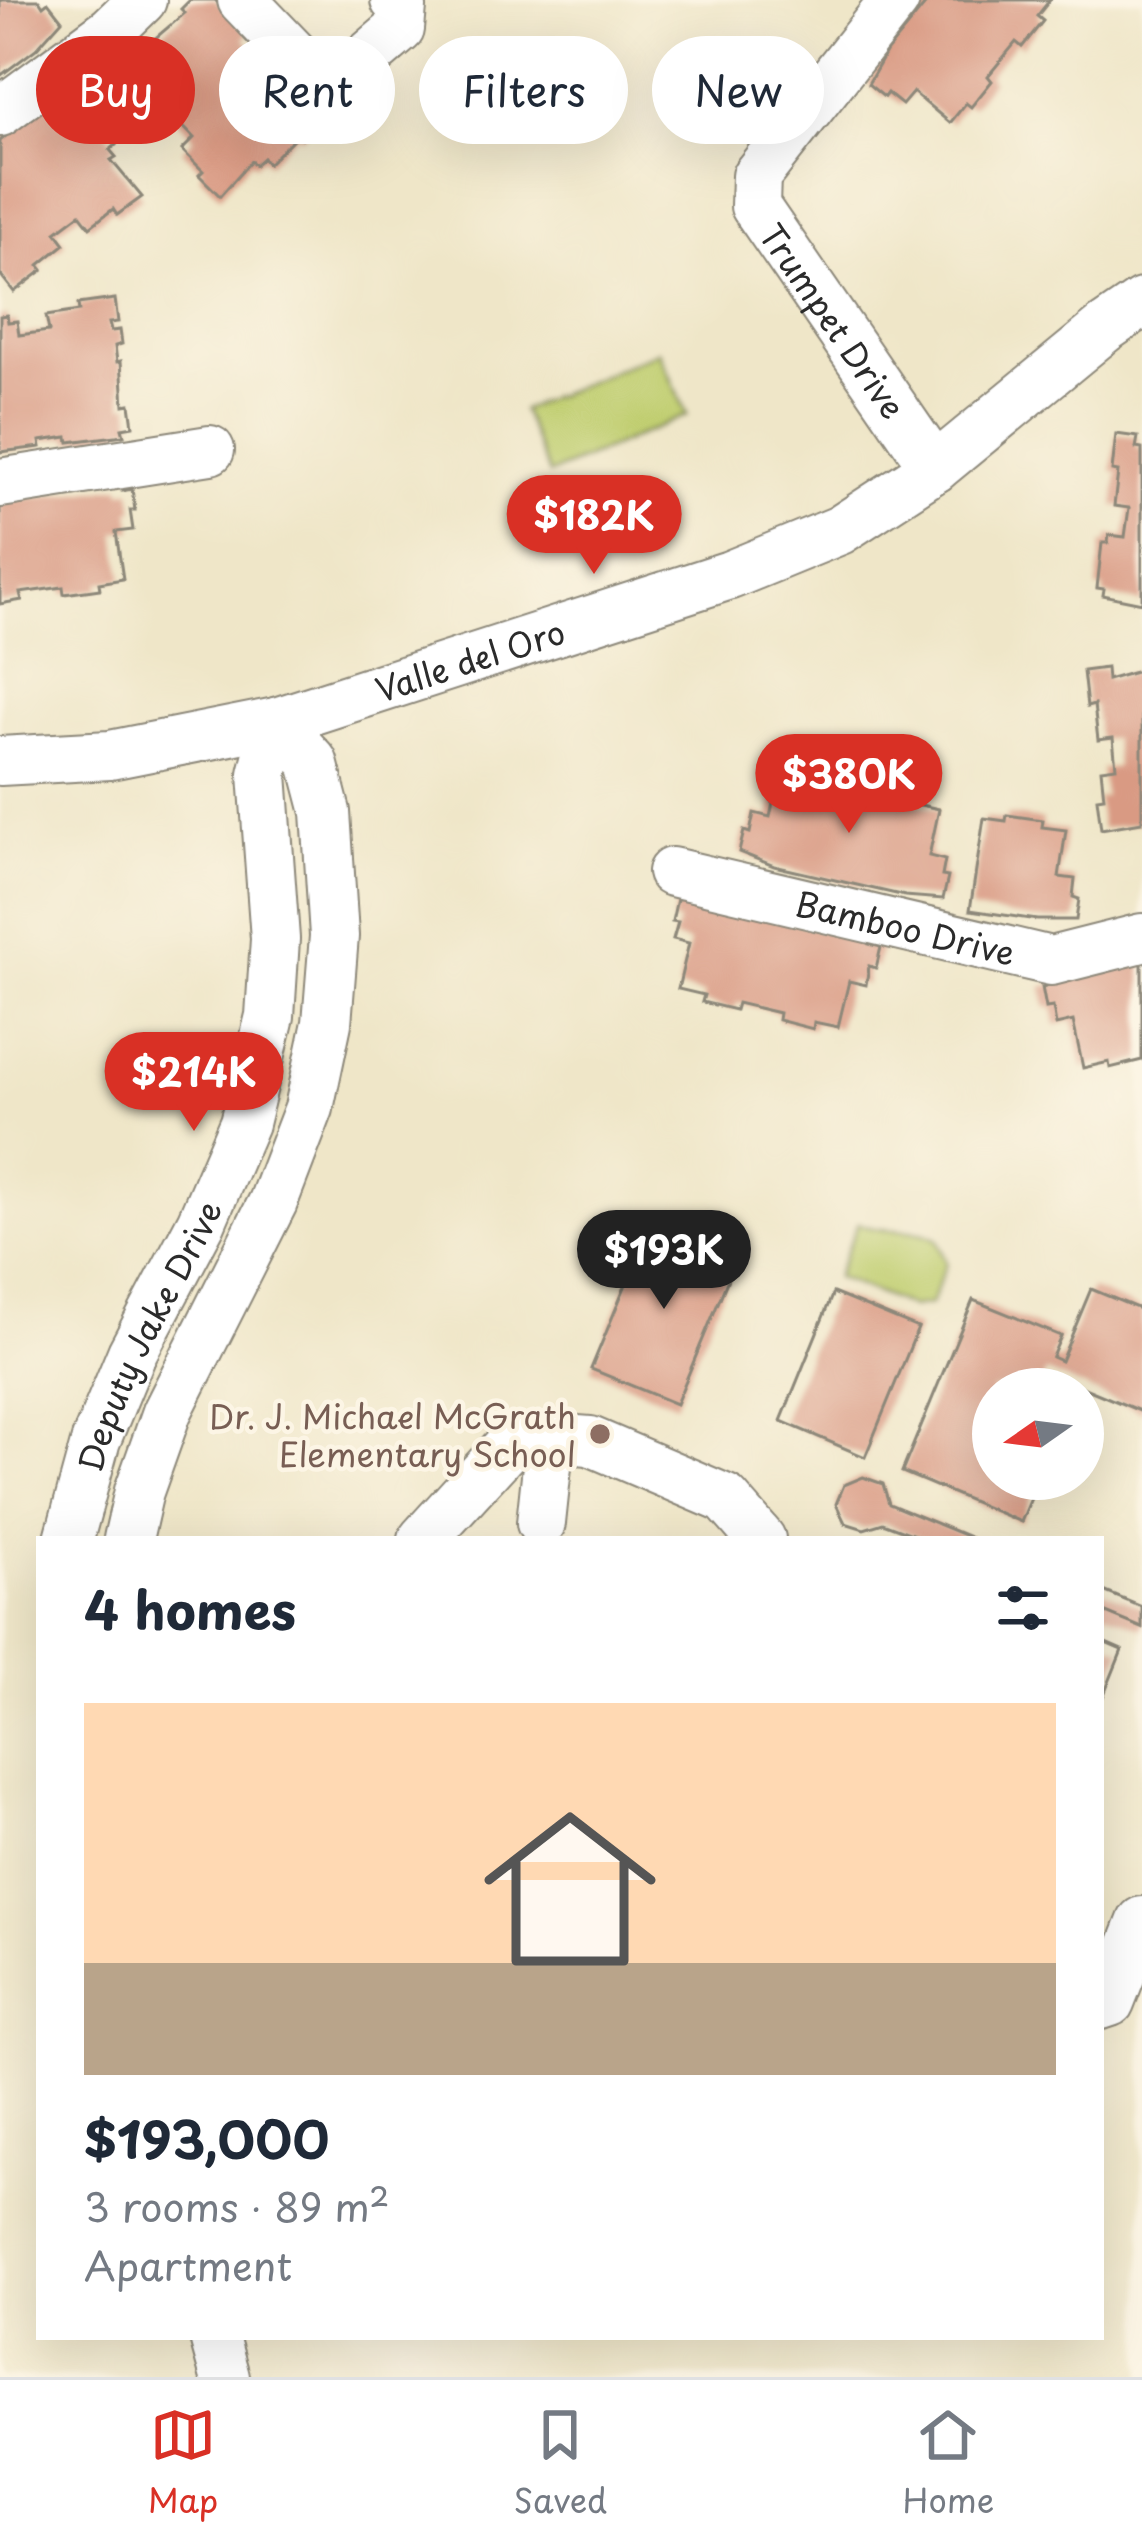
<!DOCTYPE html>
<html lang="en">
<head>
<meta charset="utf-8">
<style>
	body { margin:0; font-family:"Playpen Sans",sans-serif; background:#f2f2f3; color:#1f2937; height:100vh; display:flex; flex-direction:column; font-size:45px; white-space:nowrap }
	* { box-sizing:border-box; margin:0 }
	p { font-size:39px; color:#747a83 }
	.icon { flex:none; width:66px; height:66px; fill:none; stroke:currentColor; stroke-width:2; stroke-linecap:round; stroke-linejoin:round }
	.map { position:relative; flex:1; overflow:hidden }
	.panel { position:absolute; left:36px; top:1536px; width:1068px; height:804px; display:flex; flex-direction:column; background:#fff; border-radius:0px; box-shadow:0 12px 48px #0002 }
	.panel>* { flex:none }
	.banner { position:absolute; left:36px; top:36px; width:1071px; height:108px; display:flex; gap:24px }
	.needle { width:78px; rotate:256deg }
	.controls { position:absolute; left:972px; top:1368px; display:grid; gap:24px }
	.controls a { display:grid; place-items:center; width:132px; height:132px; border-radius:50%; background:#fff; box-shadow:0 12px 48px #0002; font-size:60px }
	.price { position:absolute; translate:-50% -102px; padding:0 27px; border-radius:42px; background:#d93025; color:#fff; font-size:39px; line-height:78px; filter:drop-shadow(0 3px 6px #0008) }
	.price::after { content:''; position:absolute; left:50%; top:72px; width:36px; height:27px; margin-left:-18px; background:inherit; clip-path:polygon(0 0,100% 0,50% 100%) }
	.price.on { background:#222; color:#fff }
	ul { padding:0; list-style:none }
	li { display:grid; align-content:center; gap:24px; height:636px; padding:0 48px }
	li+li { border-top:3px solid #e0e1e3 }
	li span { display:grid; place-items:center; height:372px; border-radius:0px; color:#555 }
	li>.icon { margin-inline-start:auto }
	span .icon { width:216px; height:216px; fill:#fffc; stroke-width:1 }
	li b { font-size:51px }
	h2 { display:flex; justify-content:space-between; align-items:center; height:144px; padding:0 48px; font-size:51px }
	.pill { padding:0 42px; border-radius:54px; background:#fff; box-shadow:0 12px 48px #0002; font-size:42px; line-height:108px }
	.pill.on { background:#d93025; color:#fff }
	.tab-bar { display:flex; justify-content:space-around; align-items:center; height:168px; border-top:3px solid #e0e1e3; background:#fff; font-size:33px; color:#747a83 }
	.tab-bar a { display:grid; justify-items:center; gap:6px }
	.tab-bar .on { color:#d93025 }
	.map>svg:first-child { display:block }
	.green { fill:#c0ce70; stroke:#767c4e; stroke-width:3 }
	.building { fill:#d99a83 }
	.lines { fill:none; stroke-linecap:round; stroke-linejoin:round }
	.minor-casing { stroke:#8d887a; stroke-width:52 }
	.minor { stroke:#fff; stroke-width:48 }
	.education-dot { fill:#8d6e63; stroke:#fcf5e5; stroke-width:4.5 }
	.labels { text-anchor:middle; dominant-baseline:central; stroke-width:9; stroke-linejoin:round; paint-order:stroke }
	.street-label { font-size:33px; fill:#2b2b2b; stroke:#fcf5e5 }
	.education-label { font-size:33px; fill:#785e54; stroke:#fcf5e5; text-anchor:end }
</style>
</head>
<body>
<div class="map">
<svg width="1142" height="2377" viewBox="0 0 1142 2377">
	<rect width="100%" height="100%" fill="#fcf5e5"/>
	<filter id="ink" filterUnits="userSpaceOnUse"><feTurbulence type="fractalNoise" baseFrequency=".00833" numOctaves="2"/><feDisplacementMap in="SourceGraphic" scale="24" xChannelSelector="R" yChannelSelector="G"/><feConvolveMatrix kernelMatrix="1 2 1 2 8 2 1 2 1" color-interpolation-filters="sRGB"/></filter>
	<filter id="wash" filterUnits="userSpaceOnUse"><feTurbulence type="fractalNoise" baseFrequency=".004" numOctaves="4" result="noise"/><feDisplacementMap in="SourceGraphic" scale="48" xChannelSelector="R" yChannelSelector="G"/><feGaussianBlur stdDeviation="2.7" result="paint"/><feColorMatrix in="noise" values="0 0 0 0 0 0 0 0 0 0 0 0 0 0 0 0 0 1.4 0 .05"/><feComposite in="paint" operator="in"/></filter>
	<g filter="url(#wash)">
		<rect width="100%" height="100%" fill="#efe6c8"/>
		<g class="green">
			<path d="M659,351L687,415L549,474L522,410Z"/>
			<path d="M858,1223C885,1236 912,1224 937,1240L946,1263L931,1304L911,1307L836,1277Z"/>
		</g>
		<g id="blocks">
			<g class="building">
				<path d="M0,0H39L43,6L48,2L62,20L36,49L0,76Z"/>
				<path d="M190,0H215L249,34L244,38L263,58L267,54L323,108L305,125L310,129L302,138L298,134L268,164L263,158L255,165L251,161L220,196L199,175L203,171L182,150L194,138L173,116L161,128L138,105L133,110L106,84L123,67L129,73L135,68L129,61L139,51L144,56L156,43L153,40L185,13L181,9Z"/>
				<path d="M929,0H1050L1037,16L1043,21L1022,47L1016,42L988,76L992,81L971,107L966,103L950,123L913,92L902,105L887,93L884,97L868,84L887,51Z"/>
				<path d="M70,81L85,102L90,98L97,106L91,111L116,145L110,150L116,157L111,160L142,197L117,215L113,209L90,227L80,214L56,232L65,244L39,265L43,270L14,292L0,274V141Z"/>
				<path d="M115,299L118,322L109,323L111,331L120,330L122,344L115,346L117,362L121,361L124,405L130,404L133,426L122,428L124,435L69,442L68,437L40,441L41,447L0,452V316L7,315L8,322L17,321L19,335L49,331L46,316L79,311L78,304Z"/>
				<path d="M1116,434L1138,437L1136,448L1142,449V603L1103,595L1104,589L1097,588L1102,543H1108L1109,535L1125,537L1129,508L1114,506L1118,472L1112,471Z"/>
				<path d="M121,486L122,491L132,489L135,510H130L133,530L116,532L123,579L99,583L100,589L64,594L63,587L20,593L22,600L0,604V502Z"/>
				<path d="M1106,668L1107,680L1142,670V822L1101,829L1097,798L1104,797L1101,769L1116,767L1113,738L1098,740L1094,705L1087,707L1083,671Z"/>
				<path d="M780,770L806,776L808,770L841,778L840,786L882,796L885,788L918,796L916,804L939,809L929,856L945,860L942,876L948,877L943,899L905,896L774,866L739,852L744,831L750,833L754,813L770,817Z"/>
				<path d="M1007,815L1043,820L1042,827L1066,830L1059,877L1075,879L1073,897L1079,899L1076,920H1037L970,910L984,818L1006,821Z"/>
				<path d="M688,898L870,941L869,944L881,947L876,968L869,966L866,985L849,981L838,1027L814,1022L813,1029L778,1020L779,1013L737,1003L735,1010L702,1002L704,995L678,989L689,943L673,939L678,922L672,921L677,899Z"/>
				<path d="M1142,958V1060L1110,1068L1109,1062L1083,1068L1073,1021L1056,1025L1053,1007L1046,1008L1042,987Z"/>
				<path d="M653,1219L738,1255L676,1404L591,1369Z"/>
				<path d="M1091,1289L1142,1310V1412L1046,1372L1039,1389H993V1479H1039L1021,1522L902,1472L973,1300L1061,1336L1052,1357L1061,1361Z"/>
				<path d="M833,1293L918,1328L865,1457L781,1421Z"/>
				<path d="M863,1477L883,1484L889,1504L974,1539H925L883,1523L864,1529L845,1523L836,1504L844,1485Z"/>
				<path d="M1101,1590L1142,1607V1628L1101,1611Z"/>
				<path d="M1101,1641L1122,1650L1101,1702Z"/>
			</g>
		</g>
	</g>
	<g filter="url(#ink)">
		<use href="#blocks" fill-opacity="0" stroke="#8d887a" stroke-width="3"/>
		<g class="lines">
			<g class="minor-casing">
				<g id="minor">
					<path d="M242,0L319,80L344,77L400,29L402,7L395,0"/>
					<path id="s1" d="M895,0L756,176L755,206L935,468"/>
					<path d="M0,112L111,30L142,0"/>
					<path d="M0,483L210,450"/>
					<path id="s2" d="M0,761L110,755L276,722L730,575L840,530L935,468L1104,329L1142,303"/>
					<path id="s3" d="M672,872L1051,961L1142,938"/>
					<path d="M541,1523L550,1438"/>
					<path id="s4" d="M69,1539L96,1440L132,1353L201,1223L244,1123L270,1016L275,939L263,774L276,722"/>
					<path d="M128,1539L139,1491L167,1412L273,1202L309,1108L327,1023L334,936L326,812L313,762L276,722"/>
					<path d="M423,1539L511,1443L550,1438L590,1441L726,1499L761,1539"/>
					<path d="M1101,2005L1110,2002L1142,1921"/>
					<path d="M214,2337L225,2377"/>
				</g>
			</g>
			<use href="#minor" class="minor"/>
		</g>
	</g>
	<circle class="education-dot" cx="600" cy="1434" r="12"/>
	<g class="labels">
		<g class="street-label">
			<text stroke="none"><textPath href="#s1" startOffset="393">Trumpet Drive</textPath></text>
			<text stroke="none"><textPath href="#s2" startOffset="483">Valle del Oro</textPath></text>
			<text stroke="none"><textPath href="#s3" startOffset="240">Bamboo Drive</textPath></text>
			<text stroke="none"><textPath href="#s4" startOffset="219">Deputy Jake Drive</textPath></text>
		</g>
		<g class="education-label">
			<text x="576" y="1415">Dr. J. Michael McGrath<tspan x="576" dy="38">Elementary School</tspan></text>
		</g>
	</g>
</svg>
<div class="controls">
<a><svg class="needle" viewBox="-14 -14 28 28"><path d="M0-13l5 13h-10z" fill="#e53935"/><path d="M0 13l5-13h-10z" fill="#747a83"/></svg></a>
</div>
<b class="price" style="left:594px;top:577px">$182K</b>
<b class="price" style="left:849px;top:836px">$380K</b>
<b class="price" style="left:194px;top:1134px">$214K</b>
<b class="price on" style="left:664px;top:1312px">$193K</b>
<div class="banner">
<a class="pill on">Buy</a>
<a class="pill">Rent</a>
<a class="pill">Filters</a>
<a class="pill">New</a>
</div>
<section class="panel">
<h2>4 homes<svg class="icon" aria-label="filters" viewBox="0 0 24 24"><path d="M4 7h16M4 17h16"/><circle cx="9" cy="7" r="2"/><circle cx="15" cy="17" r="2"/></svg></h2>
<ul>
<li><span style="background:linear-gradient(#ffd9b3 70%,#b9a48a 0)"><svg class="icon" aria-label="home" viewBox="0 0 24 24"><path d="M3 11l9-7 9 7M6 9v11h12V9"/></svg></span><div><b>$193,000</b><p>3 rooms · 89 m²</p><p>Apartment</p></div></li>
</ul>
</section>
</div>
<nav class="tab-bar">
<a class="on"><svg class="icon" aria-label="map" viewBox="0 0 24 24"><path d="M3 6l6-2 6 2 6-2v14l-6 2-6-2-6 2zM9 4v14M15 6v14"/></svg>Map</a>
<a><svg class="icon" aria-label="saved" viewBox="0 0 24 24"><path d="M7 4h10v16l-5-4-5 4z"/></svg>Saved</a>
<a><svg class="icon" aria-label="home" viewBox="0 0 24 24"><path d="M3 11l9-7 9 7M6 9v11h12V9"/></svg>Home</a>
</nav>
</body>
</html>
